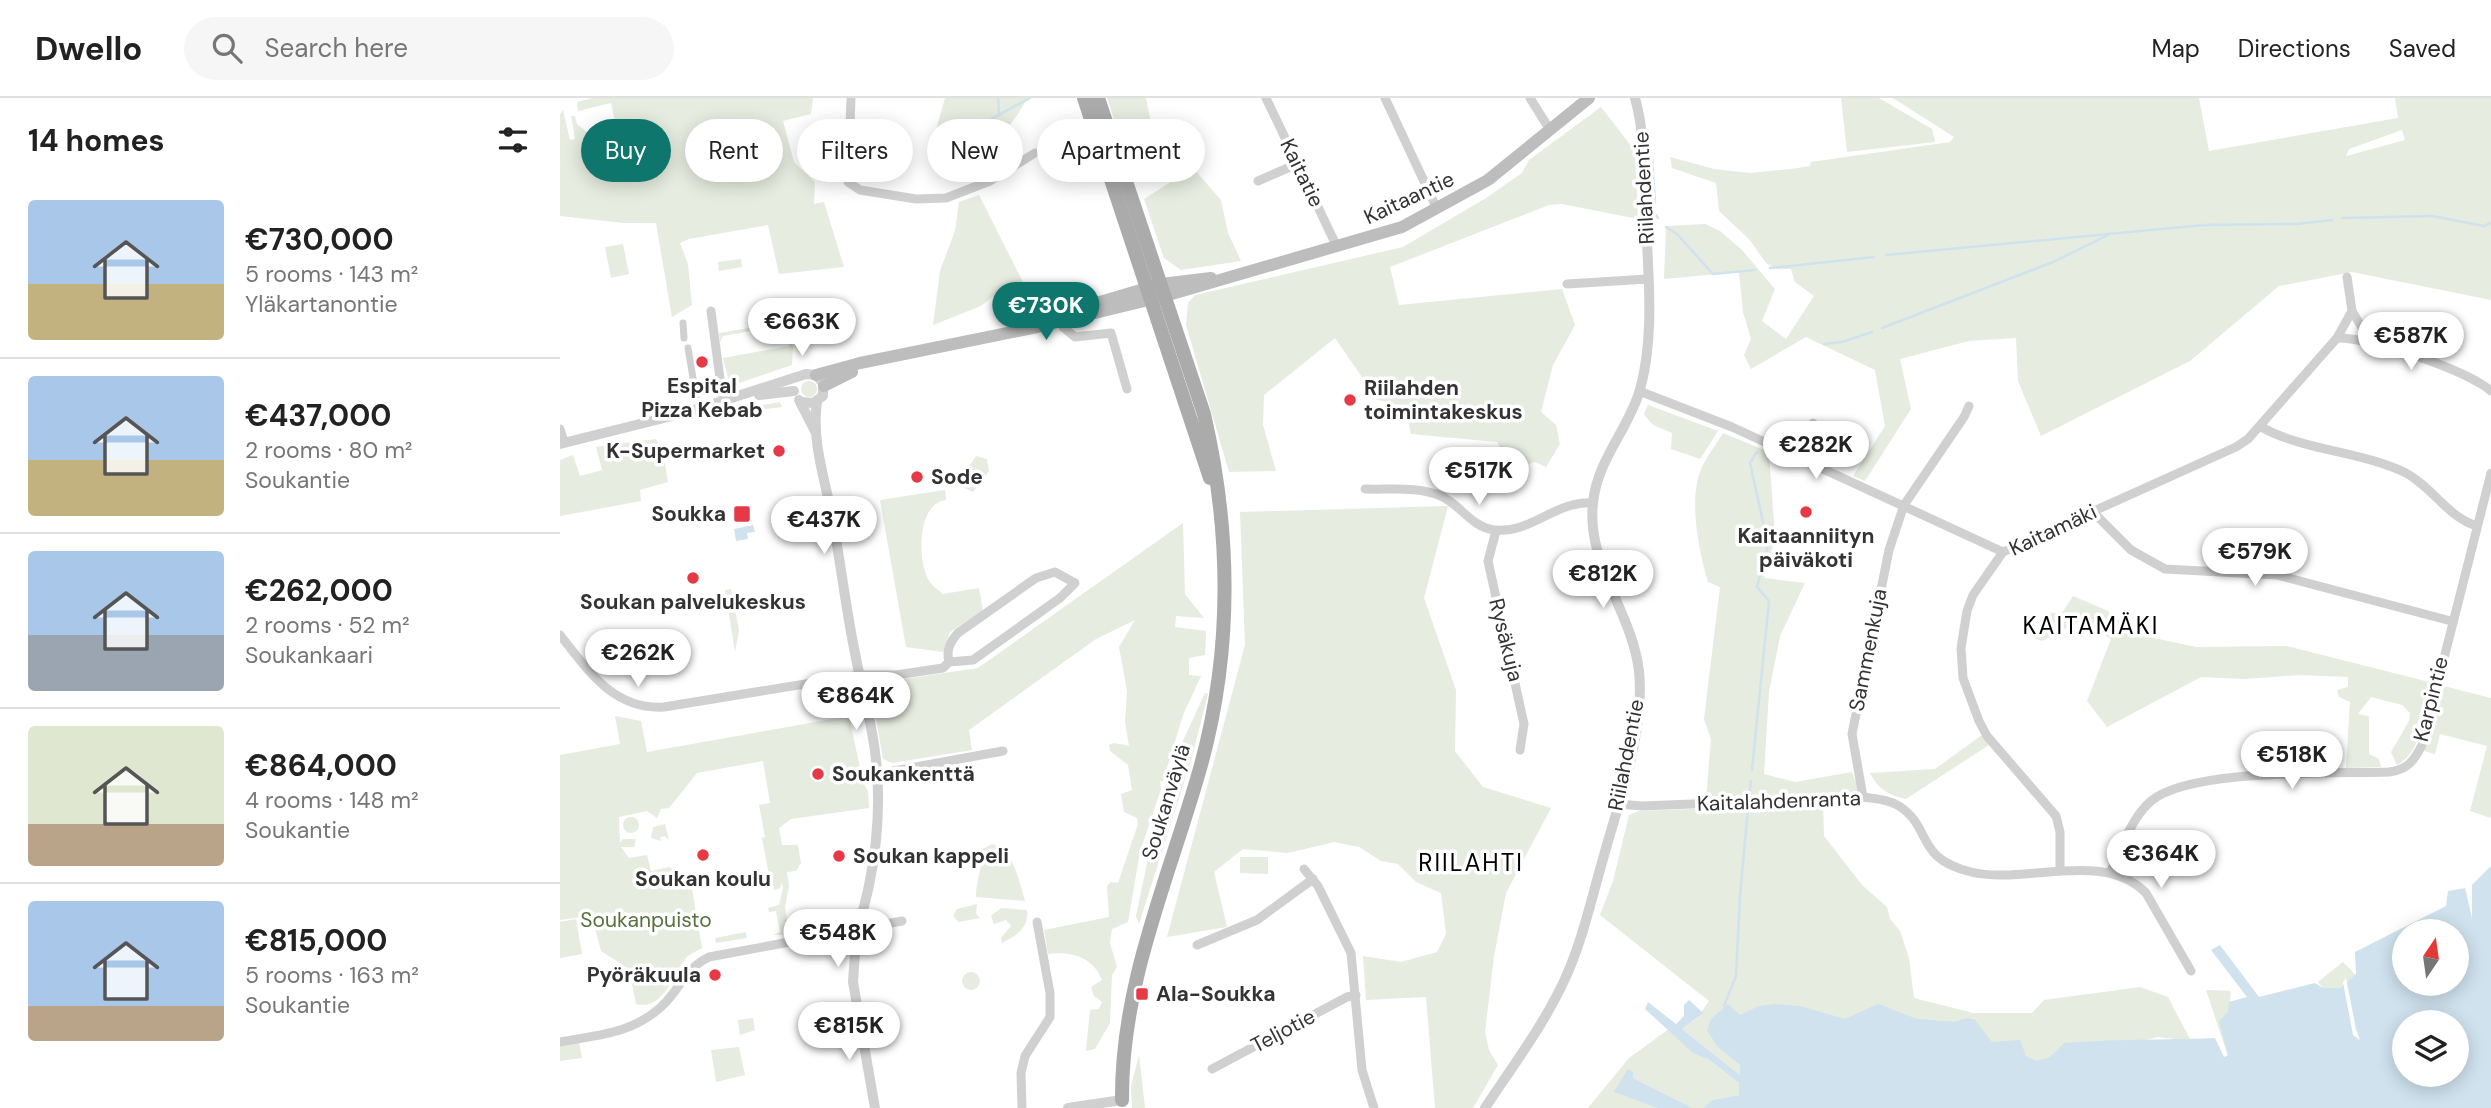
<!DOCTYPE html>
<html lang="en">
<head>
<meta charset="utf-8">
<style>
	body { margin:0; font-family:"DM Sans",sans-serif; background:#f6f6f6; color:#222; height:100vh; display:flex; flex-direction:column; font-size:26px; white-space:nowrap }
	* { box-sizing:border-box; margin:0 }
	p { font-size:23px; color:#767676 }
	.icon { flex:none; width:38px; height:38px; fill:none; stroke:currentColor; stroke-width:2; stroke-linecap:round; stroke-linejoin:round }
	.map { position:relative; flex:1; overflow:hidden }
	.drawer { display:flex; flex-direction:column; background:#fff; width:560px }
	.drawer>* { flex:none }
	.hud { position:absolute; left:21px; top:21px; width:665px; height:63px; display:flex; gap:14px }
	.needle { width:46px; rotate:13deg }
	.tools { position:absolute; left:1832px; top:821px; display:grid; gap:14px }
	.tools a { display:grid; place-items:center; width:77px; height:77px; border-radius:50%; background:#fff; box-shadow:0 4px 18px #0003; font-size:35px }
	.price { position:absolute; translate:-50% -60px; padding:0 16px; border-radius:24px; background:#fff; color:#222; font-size:23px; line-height:46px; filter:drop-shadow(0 2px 4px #0008) }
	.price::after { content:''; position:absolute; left:50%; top:42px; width:21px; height:16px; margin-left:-10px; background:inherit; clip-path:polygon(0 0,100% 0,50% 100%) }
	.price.selected { background:#0f766e; color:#fff }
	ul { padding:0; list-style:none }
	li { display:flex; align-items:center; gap:21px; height:175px; padding:0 28px }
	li+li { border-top:2px solid #e0e0e0 }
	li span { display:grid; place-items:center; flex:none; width:196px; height:140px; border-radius:7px; color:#555 }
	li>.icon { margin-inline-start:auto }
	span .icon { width:84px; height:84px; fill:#fffc; stroke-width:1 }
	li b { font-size:30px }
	h2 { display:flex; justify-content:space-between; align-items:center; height:84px; padding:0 28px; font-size:30px }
	.tag { padding:0 24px; border-radius:32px; background:#fff; box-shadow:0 4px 18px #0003; font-size:24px; line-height:63px }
	.tag.selected { background:#0f766e; color:#fff }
	header { display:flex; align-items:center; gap:42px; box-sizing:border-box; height:98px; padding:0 35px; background:#fff; border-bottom:2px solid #e0e0e0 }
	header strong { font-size:33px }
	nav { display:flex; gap:38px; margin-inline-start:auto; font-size:24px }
	.search { width:490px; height:63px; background:#f6f6f6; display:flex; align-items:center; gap:18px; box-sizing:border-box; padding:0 24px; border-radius:38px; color:#767676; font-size:26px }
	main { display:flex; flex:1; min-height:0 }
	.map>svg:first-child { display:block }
	.green { fill:#e6ecdf; fill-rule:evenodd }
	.water { fill:#cfe2ee; fill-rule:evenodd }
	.pier { fill:#fff }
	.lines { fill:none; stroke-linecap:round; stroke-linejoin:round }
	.stream { stroke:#cfe2ee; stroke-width:2.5 }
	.pedestrian { stroke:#d0d0d0; stroke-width:7 }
	.minor { stroke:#d0d0d0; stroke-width:9 }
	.tertiary { stroke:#d0d0d0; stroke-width:10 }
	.secondary { stroke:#bdbdbd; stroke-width:12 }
	.primary { stroke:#ababab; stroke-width:14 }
	.poi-dot { fill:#e63946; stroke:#fff; stroke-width:2.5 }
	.labels { text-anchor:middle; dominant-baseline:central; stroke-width:7; stroke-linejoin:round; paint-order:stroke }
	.street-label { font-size:21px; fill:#333; stroke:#fff }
	.poi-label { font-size:21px; font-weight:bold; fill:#333; stroke:#fff; text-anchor:start }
	.park-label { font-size:21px; fill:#56703f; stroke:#fff }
	.quarter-label { font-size:24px; letter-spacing:2px; fill:#000; stroke:#fff }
</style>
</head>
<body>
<header>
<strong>Dwello</strong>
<div class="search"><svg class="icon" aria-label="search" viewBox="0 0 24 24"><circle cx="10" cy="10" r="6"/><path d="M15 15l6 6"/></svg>Search here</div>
<nav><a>Map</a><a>Directions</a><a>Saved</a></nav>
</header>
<main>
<section class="drawer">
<h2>14 homes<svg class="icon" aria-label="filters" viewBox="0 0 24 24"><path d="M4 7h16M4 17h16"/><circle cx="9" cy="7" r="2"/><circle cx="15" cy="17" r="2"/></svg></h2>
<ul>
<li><span style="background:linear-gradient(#a9c7e8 60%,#c2b280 0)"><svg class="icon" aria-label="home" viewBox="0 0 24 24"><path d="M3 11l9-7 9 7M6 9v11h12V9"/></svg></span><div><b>€730,000</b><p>5 rooms · 143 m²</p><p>Yläkartanontie</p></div></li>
<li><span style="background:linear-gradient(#a9c7e8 60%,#c2b280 0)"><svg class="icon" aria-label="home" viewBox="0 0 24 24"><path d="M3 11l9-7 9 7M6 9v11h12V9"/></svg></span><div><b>€437,000</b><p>2 rooms · 80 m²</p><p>Soukantie</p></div></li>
<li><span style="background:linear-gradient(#a9c7e8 60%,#9aa5b1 0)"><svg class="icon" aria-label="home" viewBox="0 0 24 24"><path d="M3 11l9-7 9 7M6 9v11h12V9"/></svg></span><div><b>€262,000</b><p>2 rooms · 52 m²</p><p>Soukankaari</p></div></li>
<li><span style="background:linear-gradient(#dfe7d0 70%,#b9a48a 0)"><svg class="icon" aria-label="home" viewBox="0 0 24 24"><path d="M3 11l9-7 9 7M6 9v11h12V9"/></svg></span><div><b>€864,000</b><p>4 rooms · 148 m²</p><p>Soukantie</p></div></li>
<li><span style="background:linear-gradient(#a9c7e8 75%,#b9a48a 0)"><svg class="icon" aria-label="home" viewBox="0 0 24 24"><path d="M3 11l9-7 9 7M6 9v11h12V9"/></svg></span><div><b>€815,000</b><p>5 rooms · 163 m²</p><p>Soukantie</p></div></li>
</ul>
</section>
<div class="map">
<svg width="1931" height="1010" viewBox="0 0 1931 1010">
	<rect width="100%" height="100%" fill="#fff"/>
	<g class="green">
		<path d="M33,0H253L251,16L223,23L234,64L255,84L254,106L264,104L284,169L219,176L208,127L129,141L120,145L128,166L132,207L112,219L96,125H64L0,118V16L3,12L10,42L15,41L11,18H15L17,26L29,36L56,28L51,5L18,13L17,4Z"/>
		<path d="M385,0H467C453,27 443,37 417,52C401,62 396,68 377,68L368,60Z"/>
		<path d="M547,0H586L593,35L564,51Z"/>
		<path d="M1281,0H1319L1372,31L1375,44L1287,54Z"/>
		<path d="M1333,0H1639L1649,53L1838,20L1835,0H1931V202L1792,174L1719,188L1630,263L1481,338L1458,283L1456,240L1409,243L1340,261L1351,311L1305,383L1293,378L1325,328L1315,272L1246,239L1191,271L1184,257L1191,241L1183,214L1179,174L1104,181L1106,128L1145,126L1160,133L1182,152L1215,191L1202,223L1226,241L1254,198L1235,184L1231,171H1217L1206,165L1189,141L1159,113L1156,85L1112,70L1110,59L1154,71L1190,75L1231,71L1250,68L1251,64L1390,44L1394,39ZM1842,32L1845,42L1786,58L1789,51Z"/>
		<path d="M1041,9L1075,53L1078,121L1002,106L989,107L830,169L839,207L1002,191L1015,227L993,267L981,314L996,327L1000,346L986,369L975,364L952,371L937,344L851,336L845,309L811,300V292L775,240L704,297L703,327L716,373L669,374L626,227L628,205L635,197L843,149L926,100L962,75L969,62Z"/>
		<path d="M633,70L661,102L668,135L681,163L621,172L604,160L584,101Z"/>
		<path d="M419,97L476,210L452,208L450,201L457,195L447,187L421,208L373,227L380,173L395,133L399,104Z"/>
		<path d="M63,146L69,176L51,180L45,149Z"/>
		<path d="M181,161L182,169L159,173L158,164Z"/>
		<path d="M223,212H227L233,249L232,267L170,288L163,260L229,248L226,227L163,238L160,244L159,235L225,224Z"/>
		<circle cx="249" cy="291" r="8"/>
		<path d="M220,304L222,309L191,313L190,309Z"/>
		<path d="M1088,307L1158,333L1140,361L1111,351L1112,335C1097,327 1095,332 1084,316Z"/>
		<path d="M1163,335L1209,354L1215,440L1204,480L1245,485L1220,538L1209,594L1204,676L1235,684L1292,674L1300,695L1146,702L1151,641L1144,621L1160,489L1148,484C1139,454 1129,404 1140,374C1145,360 1156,347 1163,335Z"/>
		<path d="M96,341L103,354L108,384L80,392L81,403L0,418V362L13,357L20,378L42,372L36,349Z"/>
		<path d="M416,358L427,361L429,373L413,394L397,386Z"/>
		<path d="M385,392L386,402C356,405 357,466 370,484C373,489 379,492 383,496L419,490L423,513L390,534L383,554L346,549L320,402Z"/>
		<path d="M888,408L864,500L896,592L895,653L923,689L991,710L946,795L934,859L925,934L929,952L938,967L913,1010H875L866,899L806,902L803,858L841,864L877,854L886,836L881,795L856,784L838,766L821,763L799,749L774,744L728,755L683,751L654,774L667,829L607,839L685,547L680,414Z"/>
		<path d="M623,425L625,496L644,520L616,518L615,529L646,533L645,557L629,560V577L641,578L623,617L603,683H600L601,691L580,754L568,824L552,831L550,845L557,869L552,877L550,925L535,951L526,953L530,912L539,911L542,904L534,898L531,889L542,882C533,859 511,853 488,856L484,832L549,819L547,788L551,784L558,785L578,726L577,720L564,714L561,696L572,692L568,667L550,653L549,647L554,645L569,648L565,624L567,593L559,549L575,522L536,541L409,632L412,652L332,665L323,661L310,586L418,570Z"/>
		<path d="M171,491L179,532L175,554L165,492Z"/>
		<path d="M1513,498L1548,513L1575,536L1636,549L1727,548L1869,584C1866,610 1863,654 1837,667L1831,654L1849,623L1850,615L1842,607L1811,599L1798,616L1809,618V656L1819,661L1821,669L1786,670L1790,604L1779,599L1777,592L1788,589V579L1738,577L1685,581L1641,579L1547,629L1527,603L1551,541L1521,522L1482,543L1474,540L1489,515H1502Z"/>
		<path d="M1880,587L1931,600V720L1910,713L1927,648L1880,636L1875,656L1864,653Z"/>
		<path d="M645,595L648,596L632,659L579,826L576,818L589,756L616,658Z"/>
		<path d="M55,618L81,623L87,654L289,618L303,684L308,693L309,710L231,721L219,730L222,747H238L241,765L236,773L227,774L229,788L225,809L229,837H213L220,834L216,813L209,814L208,810L219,807L223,791L222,784L220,790L214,792L212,782H210L202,740L205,739L199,707L210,705L203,663L137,675L109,710L101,711L97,720L87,713L59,719L60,745L63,741H76L74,749H61L69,760L87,757L91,773L109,769L130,779L142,850C137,853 131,855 127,859C113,874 104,914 76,906L69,871L41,853L32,818L0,822V657L60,646Z"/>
		<path d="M1422,637L1429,647L1346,701C1329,697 1319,692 1310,675L1375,671Z"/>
		<path d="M1263,706L1264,738L1302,787L1327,809L1330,821L1340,833L1349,860L1354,900L1413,915H1472L1484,902L1580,889L1608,899L1631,943L1598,939L1307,1010L1218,1007L1122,931L1137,920L1149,903L1040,817L1053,783L1069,717L1079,713Z"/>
		<circle cx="71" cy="727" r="8"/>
		<path d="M105,726L109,743L105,738L100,739L101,743L91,740L93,729Z"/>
		<path d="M432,746C454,752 459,783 465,803L416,799C416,781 423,768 423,751Z"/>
		<path d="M680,759H708V776L680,775Z"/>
		<path d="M417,806L416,816L420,820L399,824L393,818L397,811Z"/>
		<path d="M441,810L467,812C469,830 457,837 442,845L441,840L451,828L446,822L434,826L431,818Z"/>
		<path d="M16,821L22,856L0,860V824Z"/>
		<path d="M186,834L187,840L156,845L155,840Z"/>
		<path d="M1783,864L1831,913L1763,890L1758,884Z"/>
		<circle cx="411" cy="883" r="9"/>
		<path d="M1646,892L1671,893L1670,904L1688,900L1668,958Z"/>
		<path d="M193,920L195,932L180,937L178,922Z"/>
		<path d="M1109,931L1179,985V997L1152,1002L1143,1010H1133L1073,980L1055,994L1097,1010H1028L1069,960Z"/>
		<path d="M19,944L22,960L0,963V947Z"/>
		<path d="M179,949L185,977L156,984L151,952Z"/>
		<path d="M579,957L585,1010H572L571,988Z"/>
	</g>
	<g class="water">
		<path d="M193,427L195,434L187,435L188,441L176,443L174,431Z"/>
		<path d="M1931,768V1010H1143L1152,1002L1179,997V985L1148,961L1133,955L1085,911L1088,904L1116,926L1124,918V907L1129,902L1143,915L1122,931L1180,977V967L1157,948L1147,932L1151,921L1168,906L1180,917L1199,908L1215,906L1240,908L1285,921L1318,906L1357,921L1394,924L1408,920L1415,922L1432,944L1460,942L1466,958L1476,963L1490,959L1504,945C1555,941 1605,942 1655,940L1664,959L1668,957L1659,923L1668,914L1669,904L1687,899L1651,852L1660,847L1699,899L1755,885L1763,890H1781L1796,876L1795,854L1886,808L1888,793L1905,790L1912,820V787ZM1844,833H1897V886H1844ZM1844,924H1897V976H1844Z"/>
		<path d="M1068,971L1073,974V980L1133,1010H1097L1054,994Z"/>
	</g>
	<path class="pier" d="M1786,880L1796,931L1800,942L1793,937L1783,884Z"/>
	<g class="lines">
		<g class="stream">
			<path d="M438,0L439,17"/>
			<path d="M372,53L470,0"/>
			<path d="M1092,59L1095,105"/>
			<path d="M1096,117L1098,120"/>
			<path d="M1782,120L1872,118L1924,128L1931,125"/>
			<path d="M1106,129L1117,136L1153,176L1195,172"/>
			<path d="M1326,157L1644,127L1737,126L1772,122"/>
			<path d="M1210,170L1314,159"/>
			<path d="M1322,230L1493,164L1548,137"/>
			<path d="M1264,246L1282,244L1312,234"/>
			<path d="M1192,672L1209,503L1197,489L1208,447L1190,365L1197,354"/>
			<path d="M1189,698L1191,683"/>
			<path d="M1164,908L1176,878L1180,798L1188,710"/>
		</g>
		<g class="pedestrian">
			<path d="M123,225L124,240"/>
			<path d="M128,250L136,298"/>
		</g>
		<g class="minor">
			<path d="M291,0L288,84L300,92L356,101L386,100L430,83L475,55"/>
			<path d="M706,0L777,149"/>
			<path d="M825,0L877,111"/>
			<path d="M970,0L990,32"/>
			<path d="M698,83L737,66"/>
			<path d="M1007,186L1088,181"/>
			<path d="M151,213L163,303"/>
			<path d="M1792,213L1810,243"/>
			<path d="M499,215L503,229L515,239L551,235L567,291"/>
			<path d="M1777,240C1809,239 1907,272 1931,293"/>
			<path d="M1079,293L1172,329L1443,454"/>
			<path d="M1701,329C1745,353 1799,353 1844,374C1872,388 1887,419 1917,428"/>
			<path d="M0,331L4,344"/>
			<path d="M1237,359L1253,325"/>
			<path d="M805,391C830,392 858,388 881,398C901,407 912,430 935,432C971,436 996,402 1033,405"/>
			<path d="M1532,413L1571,452L1605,471L1717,477L1891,523"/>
			<path d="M936,433L928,463L964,626L960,652"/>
			<path d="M0,537C28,572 53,612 104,609L300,577H336L383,570L389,564L413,562L500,500L515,485L495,474L476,480L398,535C390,544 386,552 389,564"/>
			<path d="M317,676L443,653"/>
			<path d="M1303,699L1292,636L1329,452L1344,407L1404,319L1409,308"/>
			<path d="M1058,706L1082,708L1303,699C1315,701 1328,701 1339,708C1373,730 1354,760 1411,774C1465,787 1543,751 1586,795L1631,873"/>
			<path d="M744,771L758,788L791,855L802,972L814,1010"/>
			<path d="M1500,773V734L1496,718L1427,638L1419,623L1403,580L1401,550L1407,513L1413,497L1443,454L1676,349L1688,341L1777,240L1792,213L1787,179"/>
			<path d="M1551,773C1560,751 1573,718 1591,703C1631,670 1774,676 1829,674C1847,672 1854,663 1862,647L1931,375"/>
			<path d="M637,847L697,822L753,781"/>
			<path d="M0,944C38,937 71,936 101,909C121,891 123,872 149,859L342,823"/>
			<path d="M652,971L787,899L796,897"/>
			<path d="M462,1010L461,975L465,958L490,919V895L477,824"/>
		</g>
		<g class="tertiary">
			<path d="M199,297L234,293"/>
			<path d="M239,302L255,333"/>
			<path d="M257,304C251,344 266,384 273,424C281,467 286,512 295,555C301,588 311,620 315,654C323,712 315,777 297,833"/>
			<path d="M0,346L128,314L246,276L256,277L263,285V298L253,305L241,304"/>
			<path d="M297,826L293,884L315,1010"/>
			<path d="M508,1010L562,1002"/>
			<path d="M925,1010C952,969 983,928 1004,883C1022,845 1031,802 1043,761C1059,702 1085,635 1079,573C1072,514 1026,465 1033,405C1037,362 1068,332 1080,292C1095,237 1088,178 1086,122C1084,81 1086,39 1075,0"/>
		</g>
		<g class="secondary">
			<path d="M516,211L601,186L651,180"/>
			<path d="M256,277L300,265L477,229L605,198L842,129L928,82L1029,0"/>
			<path d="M264,288L292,274"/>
		</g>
		<g class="primary">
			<path d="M524,0L650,380"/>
			<path d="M538,0L644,316C671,433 673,550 641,667C610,778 561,884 562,1002"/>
		</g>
	</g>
	<g class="poi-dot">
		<circle cx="142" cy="264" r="7"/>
		<circle cx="790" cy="302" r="7"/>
		<circle cx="219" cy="353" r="7"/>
		<circle cx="357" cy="379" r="7"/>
		<circle cx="1246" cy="414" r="7"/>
		<rect x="173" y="407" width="18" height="18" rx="3.5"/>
		<circle cx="133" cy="480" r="7"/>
		<circle cx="258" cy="676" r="7"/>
		<circle cx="143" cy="757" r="7"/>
		<circle cx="279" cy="758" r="7"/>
		<circle cx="155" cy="877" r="7"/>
		<rect x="575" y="889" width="14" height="14" rx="3.5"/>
	</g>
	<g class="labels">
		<g class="street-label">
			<text transform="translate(742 75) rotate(64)">Kaitatie</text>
			<text transform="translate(1084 90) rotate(-93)">Riilahdentie</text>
			<text transform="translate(849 100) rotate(-25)">Kaitaantie</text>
			<text transform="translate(1493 432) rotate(-25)">Kaitamäki</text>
			<text transform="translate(946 542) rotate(76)">Rysäkuja</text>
			<text transform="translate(1308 552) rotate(-79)">Sammenkuja</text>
			<text transform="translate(1871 601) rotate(-76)">Karpintie</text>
			<text transform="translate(1066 657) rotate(-79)">Riilahdentie</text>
			<text transform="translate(1219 703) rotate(-2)">Kaitalahdenranta</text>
			<text transform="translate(606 704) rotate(-73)">Soukanväylä</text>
			<text transform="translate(723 933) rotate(-28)">Teljotie</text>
		</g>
		<g class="poi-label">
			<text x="142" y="288" text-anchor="middle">Espital<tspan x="142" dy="24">Pizza Kebab</tspan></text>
			<text x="804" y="290">Riilahden<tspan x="804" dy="24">toimintakeskus</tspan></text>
			<text x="205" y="353" text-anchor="end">K-Supermarket</text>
			<text x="371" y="379">Sode</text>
			<text x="166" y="416" text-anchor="end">Soukka</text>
			<text x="1246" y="438" text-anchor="middle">Kaitaanniityn<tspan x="1246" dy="24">päiväkoti</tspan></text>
			<text x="133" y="504" text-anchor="middle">Soukan palvelukeskus</text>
			<text x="272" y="676">Soukankenttä</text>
			<text x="293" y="758">Soukan kappeli</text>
			<text x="143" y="781" text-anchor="middle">Soukan koulu</text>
			<text x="141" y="877" text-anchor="end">Pyöräkuula</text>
			<text x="596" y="896">Ala-Soukka</text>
		</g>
		<g class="park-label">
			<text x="86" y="822">Soukanpuisto</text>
		</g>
		<g class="quarter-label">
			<text x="1531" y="527">KAITAMÄKI</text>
			<text x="911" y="764">RIILAHTI</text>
		</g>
	</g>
</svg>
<div class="tools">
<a><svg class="needle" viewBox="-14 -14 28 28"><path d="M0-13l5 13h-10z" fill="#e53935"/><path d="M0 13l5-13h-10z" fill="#767676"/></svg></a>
<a><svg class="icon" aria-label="layers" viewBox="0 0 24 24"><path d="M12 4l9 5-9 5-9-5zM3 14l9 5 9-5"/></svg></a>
</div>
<b class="price selected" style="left:486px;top:244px">€730K</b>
<b class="price" style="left:242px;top:260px">€663K</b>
<b class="price" style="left:1851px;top:274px">€587K</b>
<b class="price" style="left:1256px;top:383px">€282K</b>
<b class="price" style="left:919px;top:409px">€517K</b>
<b class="price" style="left:264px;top:458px">€437K</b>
<b class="price" style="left:1695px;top:490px">€579K</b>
<b class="price" style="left:1043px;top:512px">€812K</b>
<b class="price" style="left:78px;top:591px">€262K</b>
<b class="price" style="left:296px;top:634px">€864K</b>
<b class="price" style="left:1732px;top:693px">€518K</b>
<b class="price" style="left:1601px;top:792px">€364K</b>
<b class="price" style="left:278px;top:871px">€548K</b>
<b class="price" style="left:289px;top:964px">€815K</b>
<div class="hud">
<a class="tag selected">Buy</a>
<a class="tag">Rent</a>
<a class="tag">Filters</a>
<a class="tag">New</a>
<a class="tag">Apartment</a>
</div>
</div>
</main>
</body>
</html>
